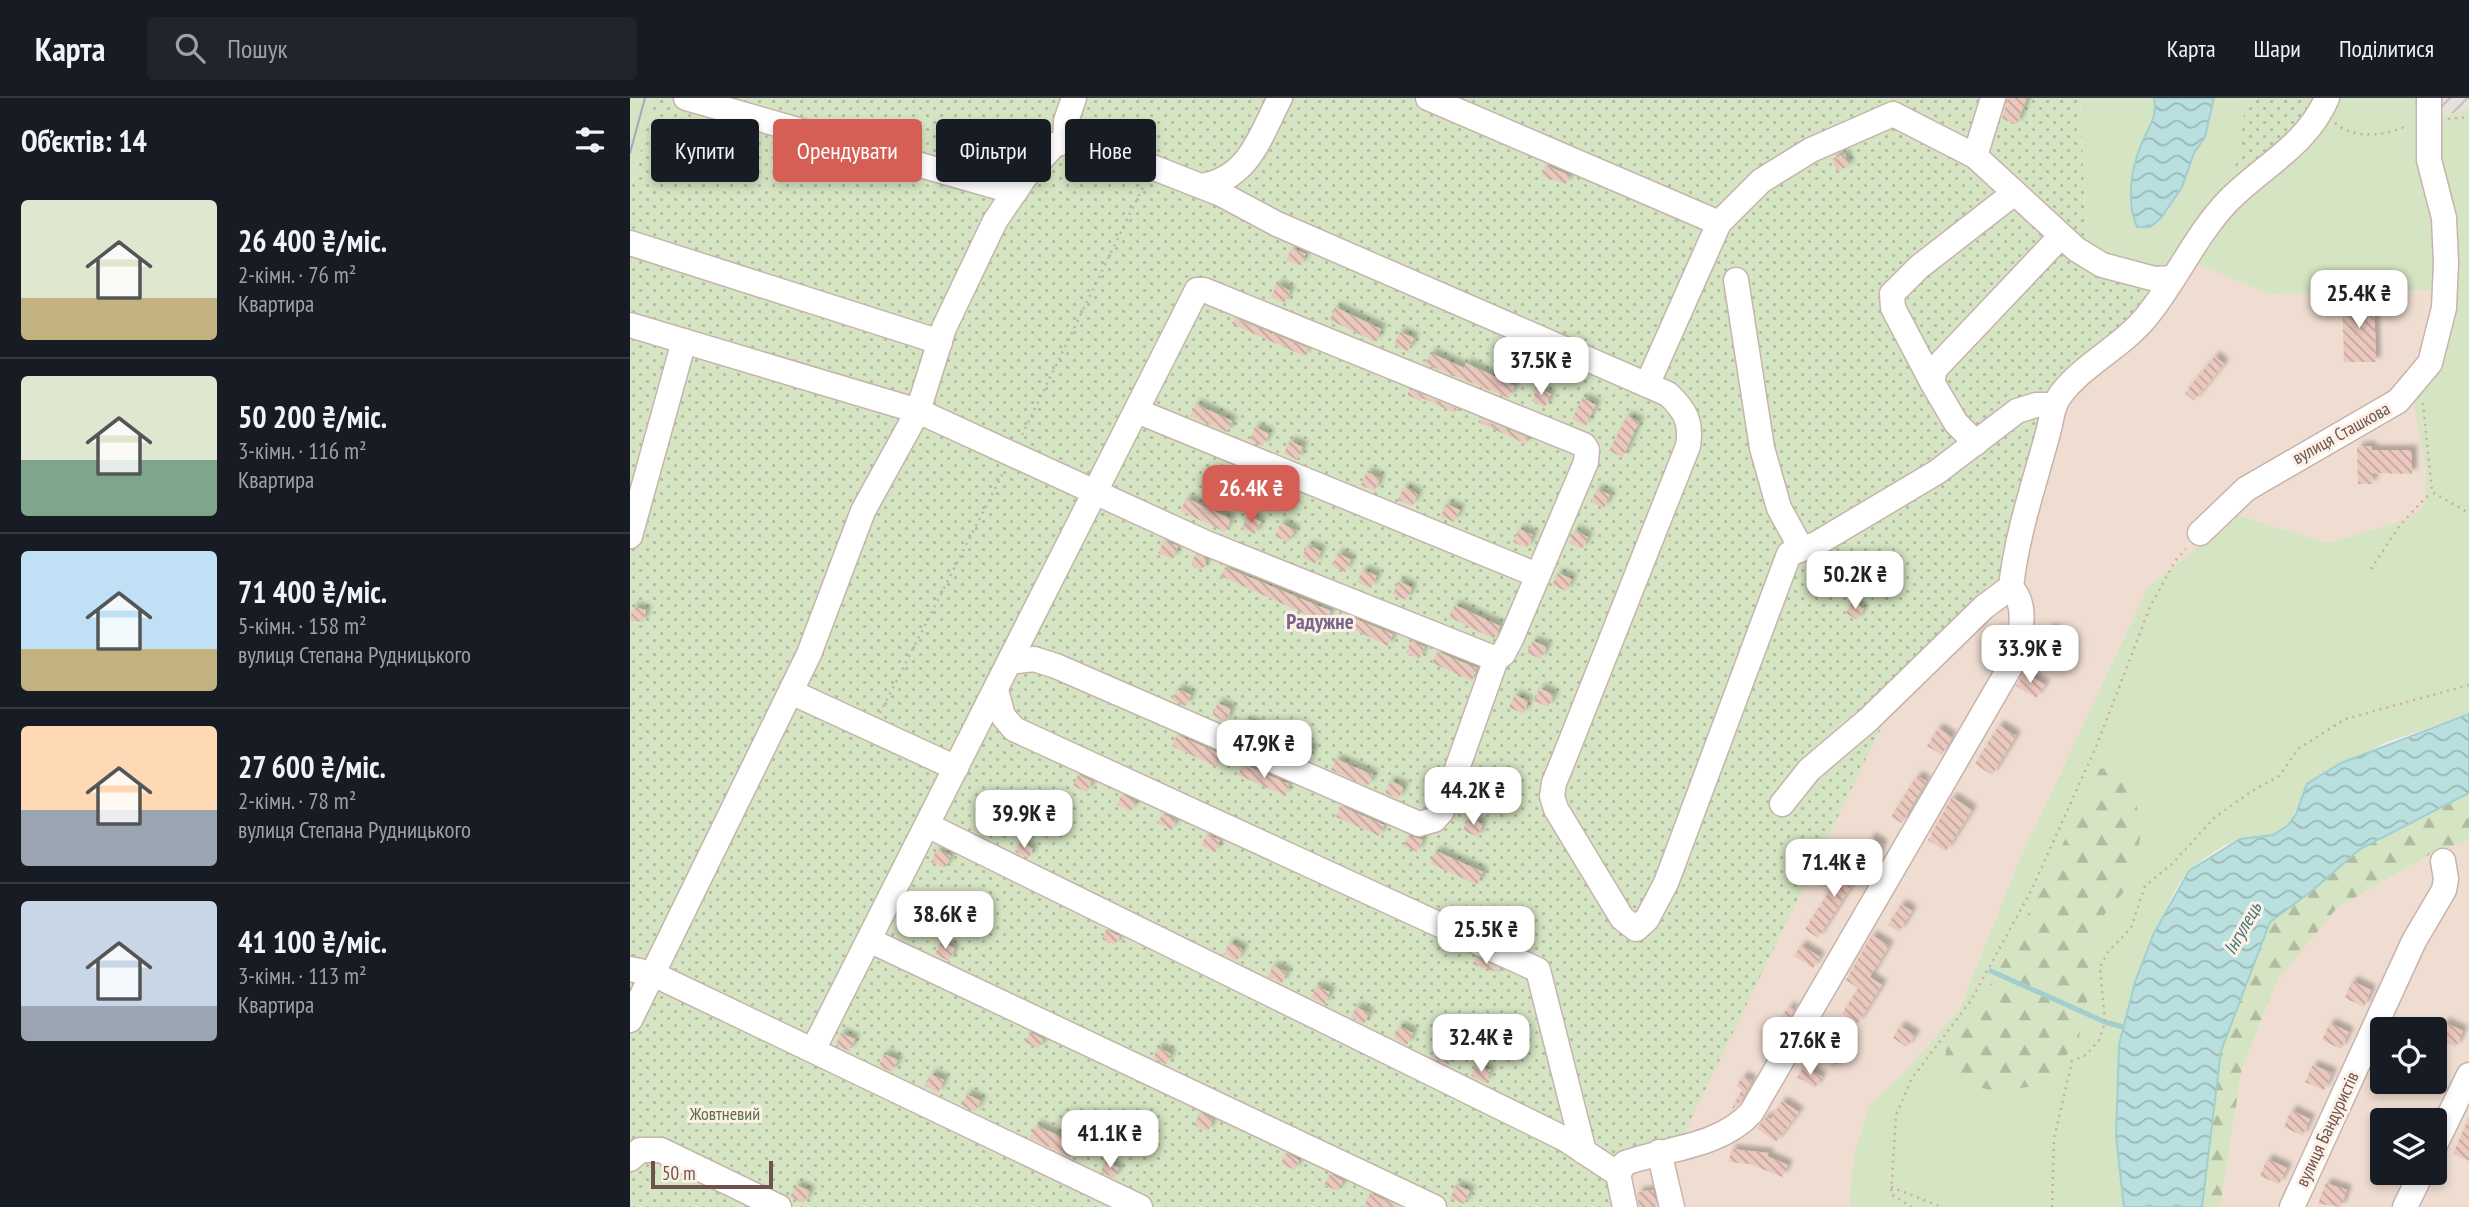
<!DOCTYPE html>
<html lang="uk">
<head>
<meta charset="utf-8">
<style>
	body { margin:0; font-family:"PT Sans Narrow",sans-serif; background:#20242c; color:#f1f3f6; height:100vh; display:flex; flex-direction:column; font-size:26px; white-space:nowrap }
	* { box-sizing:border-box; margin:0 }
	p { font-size:23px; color:#9ea1a6 }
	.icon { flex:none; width:38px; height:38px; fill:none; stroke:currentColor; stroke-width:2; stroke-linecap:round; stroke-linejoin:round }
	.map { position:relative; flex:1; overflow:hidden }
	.side { display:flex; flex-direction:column; background:#171b24; width:630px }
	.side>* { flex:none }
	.top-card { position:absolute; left:21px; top:21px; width:665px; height:63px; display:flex; gap:14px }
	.tools { position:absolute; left:1740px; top:919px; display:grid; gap:14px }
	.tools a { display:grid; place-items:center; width:77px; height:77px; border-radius:7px; background:#171b24; box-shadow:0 4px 10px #0003; font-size:35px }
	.scale { position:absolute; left:21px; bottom:18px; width:122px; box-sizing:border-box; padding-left:7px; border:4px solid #6d534c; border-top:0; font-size:19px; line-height:24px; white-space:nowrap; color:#6d534c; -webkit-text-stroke:5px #fcf1e7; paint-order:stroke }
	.price { position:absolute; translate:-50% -60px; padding:0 16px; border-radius:14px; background:#fff; color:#222; font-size:23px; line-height:46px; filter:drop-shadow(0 2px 4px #0008) }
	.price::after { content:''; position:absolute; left:50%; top:42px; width:21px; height:16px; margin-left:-10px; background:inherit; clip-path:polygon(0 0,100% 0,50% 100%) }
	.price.selected { background:#d55f55; color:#fff }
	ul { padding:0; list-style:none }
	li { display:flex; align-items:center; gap:21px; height:175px; padding:0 21px }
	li+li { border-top:2px solid #363941 }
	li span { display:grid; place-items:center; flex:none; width:196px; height:140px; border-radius:7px; color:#555 }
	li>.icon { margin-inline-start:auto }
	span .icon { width:84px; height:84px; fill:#fffc; stroke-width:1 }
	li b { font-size:30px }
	h2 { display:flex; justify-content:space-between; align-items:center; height:84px; padding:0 21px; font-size:30px }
	.tag { padding:0 24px; border-radius:7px; background:#171b24; box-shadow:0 4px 10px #0003; font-size:24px; line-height:63px }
	.tag.selected { background:#d55f55; color:#fff }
	header { display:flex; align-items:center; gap:42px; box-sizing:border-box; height:98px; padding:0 35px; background:#171b24; border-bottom:2px solid #363941 }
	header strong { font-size:33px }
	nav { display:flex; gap:38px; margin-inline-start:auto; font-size:24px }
	.search { width:490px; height:63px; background:#20242c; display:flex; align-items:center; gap:18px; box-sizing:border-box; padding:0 24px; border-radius:7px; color:#9ea1a6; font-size:26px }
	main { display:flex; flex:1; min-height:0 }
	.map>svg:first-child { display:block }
	.residential { fill:#efddd1; fill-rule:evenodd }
	.industrial { fill:url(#industrial-furrows) }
	.grass { fill:#d5e4c2 }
	.forest { fill:url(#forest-firs) }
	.garden { fill:url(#garden-dots) }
	.water { fill:url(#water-waves); stroke:#a1cfd0; stroke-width:2 }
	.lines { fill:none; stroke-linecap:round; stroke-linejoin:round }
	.stream { stroke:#a1cfd0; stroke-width:5 }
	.building { fill:url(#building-back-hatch); filter:url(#shadow) }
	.minor-casing { stroke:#c8b3ab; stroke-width:27 }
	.path { stroke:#cfaca1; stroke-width:2.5; stroke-dasharray:2 5; stroke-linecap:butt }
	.minor { stroke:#fff; stroke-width:24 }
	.tram { stroke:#aea3c0; stroke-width:2 }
	.labels { text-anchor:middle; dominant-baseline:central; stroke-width:6; stroke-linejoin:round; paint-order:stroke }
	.street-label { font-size:18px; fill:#6d534c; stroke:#fcf1e7 }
	.park-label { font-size:18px; fill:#597145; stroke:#fcf1e7 }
	.water-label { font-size:19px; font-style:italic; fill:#457777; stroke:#fcf1e7 }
	.quarter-label { font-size:21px; font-weight:bold; fill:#77648a; stroke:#fcf1e7 }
</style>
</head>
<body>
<header>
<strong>Карта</strong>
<div class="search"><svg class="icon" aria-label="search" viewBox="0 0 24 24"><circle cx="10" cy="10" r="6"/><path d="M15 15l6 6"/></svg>Пошук</div>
<nav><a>Карта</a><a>Шари</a><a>Поділитися</a></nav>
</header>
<main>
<section class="side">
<h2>Об’єктів: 14<svg class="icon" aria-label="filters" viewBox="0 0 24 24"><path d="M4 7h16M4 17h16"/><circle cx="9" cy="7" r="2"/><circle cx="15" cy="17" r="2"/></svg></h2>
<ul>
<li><span style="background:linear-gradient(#dfe7d0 70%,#c2b280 0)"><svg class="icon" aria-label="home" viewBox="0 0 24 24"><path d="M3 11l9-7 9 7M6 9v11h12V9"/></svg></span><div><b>26 400 ₴/міс.</b><p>2-кімн. · 76 m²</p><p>Квартира</p></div></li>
<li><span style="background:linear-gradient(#dfe7d0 60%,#7fa58c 0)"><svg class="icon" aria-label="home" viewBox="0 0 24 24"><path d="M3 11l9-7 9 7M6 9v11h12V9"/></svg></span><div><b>50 200 ₴/міс.</b><p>3-кімн. · 116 m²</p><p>Квартира</p></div></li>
<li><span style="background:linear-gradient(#bfe0f5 70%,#c2b280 0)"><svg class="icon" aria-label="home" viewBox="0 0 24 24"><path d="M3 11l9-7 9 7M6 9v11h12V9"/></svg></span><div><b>71 400 ₴/міс.</b><p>5-кімн. · 158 m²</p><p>вулиця Степана Рудницького</p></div></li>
<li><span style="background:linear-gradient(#ffd9b3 60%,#9aa5b1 0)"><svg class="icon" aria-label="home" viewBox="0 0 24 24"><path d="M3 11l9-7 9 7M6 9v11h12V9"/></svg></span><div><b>27 600 ₴/міс.</b><p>2-кімн. · 78 m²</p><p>вулиця Степана Рудницького</p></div></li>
<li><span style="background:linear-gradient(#c9d6e8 75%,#9aa5b1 0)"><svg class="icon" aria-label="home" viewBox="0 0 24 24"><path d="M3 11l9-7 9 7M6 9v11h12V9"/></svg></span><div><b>41 100 ₴/міс.</b><p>3-кімн. · 113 m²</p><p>Квартира</p></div></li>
</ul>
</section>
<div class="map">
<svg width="1839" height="1109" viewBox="0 0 1839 1109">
	<defs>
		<pattern id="industrial-furrows" width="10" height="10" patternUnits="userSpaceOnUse" patternTransform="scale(1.75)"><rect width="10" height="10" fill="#e8e0dc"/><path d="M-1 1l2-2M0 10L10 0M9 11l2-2" fill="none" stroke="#c0b8b5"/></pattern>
		<pattern id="forest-firs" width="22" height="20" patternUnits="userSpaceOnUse" patternTransform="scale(1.75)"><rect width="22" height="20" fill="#d5e4c2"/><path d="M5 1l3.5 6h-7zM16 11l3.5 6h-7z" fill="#b1bba0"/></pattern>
		<pattern id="garden-dots" width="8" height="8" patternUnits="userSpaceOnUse" patternTransform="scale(1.75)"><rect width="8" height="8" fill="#d5e4c2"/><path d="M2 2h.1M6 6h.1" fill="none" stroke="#b1bba0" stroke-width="1.8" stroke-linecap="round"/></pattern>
		<pattern id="water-waves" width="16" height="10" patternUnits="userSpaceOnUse" patternTransform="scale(1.75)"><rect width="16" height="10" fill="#b9dfdf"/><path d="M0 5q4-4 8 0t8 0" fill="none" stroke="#9bb7b7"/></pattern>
		<pattern id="building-back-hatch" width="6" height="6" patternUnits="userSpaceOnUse" patternTransform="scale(1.75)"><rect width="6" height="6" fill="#ebc8bd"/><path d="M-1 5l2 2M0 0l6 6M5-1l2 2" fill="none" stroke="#c3a59c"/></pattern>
		<filter id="shadow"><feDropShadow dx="5" dy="-5" stdDeviation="2" flood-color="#0004"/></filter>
	</defs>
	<rect width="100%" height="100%" fill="#f9ece2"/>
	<g class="residential">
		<path d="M1556,161L1639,196L1816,192L1782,290L1796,375L1794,408L1778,421L1698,445L1607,417L1518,489L1389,763L1329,912L1270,979L1240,1006L1219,1109H995V1065L1251,629L1423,307Z"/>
		<path d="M1839,743V1109H1590L1612,970L1651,876L1707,810L1806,753ZM1752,931H1804V984H1752ZM1752,1022H1804V1074H1752Z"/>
	</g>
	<path class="industrial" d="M1799,0H1839V11L1797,22Z"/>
	<g class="grass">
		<path d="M0,0H25L0,90Z"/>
		<path d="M1450,0H1524C1528,20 1518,29 1511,47C1501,72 1496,104 1508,129H1520L1552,89L1564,55L1575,39L1584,0H1618L1600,99L1697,0H1799L1798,22L1839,11V616L1755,645L1677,686C1667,713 1659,737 1627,741C1622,742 1616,740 1611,741C1594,745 1573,761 1561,772C1547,784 1539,806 1530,822C1483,916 1480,1006 1494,1109H1219L1225,1053L1240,1006L1270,979L1329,912L1389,763L1518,489L1607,417L1698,445L1778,421L1794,407L1796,375L1781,290L1815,192L1639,196L1556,161L1543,180L1457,157Z"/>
	</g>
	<g class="forest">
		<path d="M1490,667L1502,679L1511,734L1502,784L1473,818L1466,834L1457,905L1448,943L1411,987L1369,993L1327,986L1315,972L1316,952L1330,928L1348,908L1383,847L1470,671Z"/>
		<path d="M1839,695V743L1806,753L1707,810L1649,880L1612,970L1590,1109H1572L1591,953L1640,824L1683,792L1730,751Z"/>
	</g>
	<g class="garden">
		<path d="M25,0H1450L1457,157L1543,180L1432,295L1381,489L1269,593L1047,1050L995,1065V1109H0V91Z"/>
		<path d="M1618,0H1697L1600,101L1615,10Z"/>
	</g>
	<g class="water">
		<path d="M1524,0H1584L1575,39L1564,55L1552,89L1531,120L1520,129H1507C1496,104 1501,72 1511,47C1518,29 1528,20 1524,0Z"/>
		<path d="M1839,616V695L1730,751L1683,792L1640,824L1591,953L1572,1109H1494L1486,1038L1489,947L1505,884L1524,835L1559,773L1610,741L1643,737L1657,728L1666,716L1677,686L1711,665Z"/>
	</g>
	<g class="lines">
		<path class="stream" d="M1361,873L1475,924L1493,929"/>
	</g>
	<g class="building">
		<path d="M1378,0H1397L1387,26L1372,21Z"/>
		<path d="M1215,56L1219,68L1207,73L1202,61Z"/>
		<path d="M915,67L939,77L936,86L912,78Z"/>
		<path d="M662,150L676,156L670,168L656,162Z"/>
		<path d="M647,186L660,193L654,205L641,199Z"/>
		<path d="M1744,200L1746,264H1714L1712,201Z"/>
		<path d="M705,209L751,231L745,244L700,222Z"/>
		<path d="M604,220L678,250L674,258L602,226Z"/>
		<path d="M770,234L784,240L778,253L764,246Z"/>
		<path d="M801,255L834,270L836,265L885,288L879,300L795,266Z"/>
		<path d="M1585,258L1594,266L1564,303L1555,295Z"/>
		<path d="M907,290L921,296L915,309L902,303Z"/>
		<path d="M780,292L827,311L825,315L792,300L791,303L777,297Z"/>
		<path d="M953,300L966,307L955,328L942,321Z"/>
		<path d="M566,306L602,323L597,334L560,318Z"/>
		<path d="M997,318L1009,324L993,359L979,353Z"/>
		<path d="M850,321L899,341L896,346L848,324Z"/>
		<path d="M625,329L639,336L633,348L620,342Z"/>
		<path d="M660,343L673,349L667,362L654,355Z"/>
		<path d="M1741,348L1742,352H1782V376L1742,375L1743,386H1728L1727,349Z"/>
		<path d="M737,374L750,380L745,393L731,387Z"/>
		<path d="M774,389L788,396L782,408L768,402Z"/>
		<path d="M967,391L980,397L974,410L961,404Z"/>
		<path d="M556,400L601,421L595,434L551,413Z"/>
		<path d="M816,406L830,412L824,424L811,418Z"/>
		<path d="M618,417L631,424L625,436L612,430Z"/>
		<path d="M651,425L665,432L659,444L645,438Z"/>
		<path d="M889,431L903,437L897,450L883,444Z"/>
		<path d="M945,432L958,439L952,451L939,445Z"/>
		<path d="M534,442L548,448L542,461L528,455Z"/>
		<path d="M678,447L691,453L685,466L672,459Z"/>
		<path d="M708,455L721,462L715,474L702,468Z"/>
		<circle cx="569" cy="464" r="7"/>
		<path d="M595,469L701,513L695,525L591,478Z"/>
		<path d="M733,472L747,478L741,490L727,484Z"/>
		<path d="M928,475L942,481L936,493L922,487Z"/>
		<path d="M769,483L782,490L776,502L763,496Z"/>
		<path d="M1223,504L1234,511L1227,522L1216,515Z"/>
		<path d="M825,507L870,528L864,541L819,519Z"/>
		<path d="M3,509L16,512L13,524L0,522Z"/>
		<path d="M721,519L763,536L758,548L717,528Z"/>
		<path d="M1419,530L1432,538L1420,556L1408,548Z"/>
		<path d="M781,543L795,549L789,561L776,555Z"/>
		<path d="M903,543L917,549L911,561L897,555Z"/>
		<path d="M808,554L847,570L842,583L802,565Z"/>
		<path d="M1394,574L1415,587L1406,600L1386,588Z"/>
		<path d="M910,590L924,597L918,609L904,603Z"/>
		<path d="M548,591L561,597L556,608L542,602Z"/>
		<path d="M885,597L898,603L893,616L879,609Z"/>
		<path d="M588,605L601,611L596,624L582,617Z"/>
		<path d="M616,623L630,629L626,639L612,633Z"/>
		<path d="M1369,627L1386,638L1362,677L1345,666Z"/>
		<path d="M1308,630L1322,639L1312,657L1297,648Z"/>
		<path d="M547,637L593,657L587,669L542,648Z"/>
		<path d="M669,645L683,651L678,662L664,656Z"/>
		<path d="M706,661L743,677L738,688L701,672Z"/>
		<path d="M613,666L659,686L654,697L608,677Z"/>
		<path d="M448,677L462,683L457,694L443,688Z"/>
		<path d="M1287,678L1296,683L1272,725L1261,719Z"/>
		<path d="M760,683L774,689L768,701L755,695Z"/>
		<path d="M492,697L505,703L501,713L487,707Z"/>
		<path d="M1322,699L1342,712L1316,753L1298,742Z"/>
		<path d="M711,708L754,727L749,738L706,719Z"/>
		<path d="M533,716L546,722L542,732L528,725Z"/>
		<path d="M839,720L853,726L847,739L833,732Z"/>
		<path d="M577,736L590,742L585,754L571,748Z"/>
		<path d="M778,738L793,742L787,754L774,748Z"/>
		<path d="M1241,739L1253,747L1246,759L1233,751Z"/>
		<path d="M390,744L403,751L399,760L385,754Z"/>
		<path d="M307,751L321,758L315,770L301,764Z"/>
		<path d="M806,753L853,774L847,787L800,765Z"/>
		<path d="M1220,762L1233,770L1188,840L1175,831Z"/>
		<path d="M1271,806L1282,813L1269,834L1258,827Z"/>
		<path d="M864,821L877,828L872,839L858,833Z"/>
		<path d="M476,832L490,838L485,847L472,841Z"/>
		<path d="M1242,837L1259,848L1240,879L1252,887L1228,925L1212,916L1228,890L1216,882Z"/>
		<path d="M311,844L325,850L319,863L305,856Z"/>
		<path d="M599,845L613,851L607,863L594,856Z"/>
		<path d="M1171,847L1190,859L1183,870L1164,858Z"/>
		<path d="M846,860L871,872L870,875L842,866Z"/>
		<path d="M643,868L657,874L652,885L638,878Z"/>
		<path d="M1722,883L1741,892L1734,909L1715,900Z"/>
		<path d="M687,888L700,894L695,906L681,900Z"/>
		<path d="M1159,908L1164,912L1141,951L1135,946Z"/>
		<path d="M726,909L739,915L734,926L721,919Z"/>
		<path d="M1814,924L1833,933L1826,949L1807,941Z"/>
		<path d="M1700,925L1719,934L1711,951L1692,942Z"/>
		<path d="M769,928L783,935L777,947L764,940Z"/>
		<path d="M1270,928L1285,937L1277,949L1263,940Z"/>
		<path d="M400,934L413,941L409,951L395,944Z"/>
		<path d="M211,935L225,941L219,953L206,947Z"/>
		<path d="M528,949L541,956L536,966L523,960Z"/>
		<path d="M809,949L823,955L818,967L804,960Z"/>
		<path d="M1199,950L1212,958L1205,969L1192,961Z"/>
		<path d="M254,956L268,962L262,974L249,968Z"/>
		<path d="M847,966L861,973L855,985L841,978Z"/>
		<path d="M1683,967L1702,975L1694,992L1675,984Z"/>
		<path d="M1174,968L1192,979L1185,990L1167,979Z"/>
		<path d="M301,976L314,982L308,995L295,988Z"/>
		<path d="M1113,978L1122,983L1109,1005L1100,1014L1112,992L1106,988Z"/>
		<path d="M337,996L351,1003L345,1014L332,1007Z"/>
		<path d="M1152,1003L1169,1014L1146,1044L1127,1030L1136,1019L1141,1021Z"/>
		<path d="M1661,1012L1680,1021L1673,1038L1654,1029Z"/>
		<path d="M570,1015L583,1021L578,1033L564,1027Z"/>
		<path d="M1839,1019V1063L1823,1056Z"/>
		<path d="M406,1027L446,1046L440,1059L400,1040Z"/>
		<path d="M1101,1051L1139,1055L1137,1058L1158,1067L1152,1079L1120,1066L1099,1064Z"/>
		<path d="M656,1055L669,1062L665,1072L651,1066Z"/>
		<path d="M1637,1061L1657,1070L1649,1086L1630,1078Z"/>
		<path d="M475,1063L489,1070L484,1080L471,1074Z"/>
		<path d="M700,1076L713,1083L708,1093L694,1087Z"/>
		<path d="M1696,1085L1717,1092L1711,1109L1688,1106Z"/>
		<path d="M166,1087L180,1093L174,1105L160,1099Z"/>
		<path d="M826,1087L840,1093L834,1106L820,1100Z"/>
		<path d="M1023,1092L1027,1109H1009L1007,1094Z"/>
		<path d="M740,1095L769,1109H734Z"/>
	</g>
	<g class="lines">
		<g class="minor-casing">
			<g id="minor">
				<path d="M56,0L385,94"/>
				<path d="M798,0L1089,125"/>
				<path d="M435,44L436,23L444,0"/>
				<path d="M1345,58L1363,0"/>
				<path d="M571,88C619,81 630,38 650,0"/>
				<path d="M0,145L310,244"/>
				<path d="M1106,182L1132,350L1149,410L1171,450"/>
				<path d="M0,227L288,313L576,445L866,561L873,556L881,541L956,364L957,352L954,347L574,192H567L183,952"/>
				<path d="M1302,284L1263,210L1262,196L1289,169L1383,96"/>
				<path d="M1017,287L1089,125L1131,83L1181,52L1263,16L1345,58L1446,151L1472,167L1525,181L1543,180"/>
				<path d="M507,313L907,477"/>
				<path d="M1346,345L1326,325L1302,284L1305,271L1431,138"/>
				<path d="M1570,435L1616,391L1768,303L1800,265L1814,210L1816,165L1814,120L1799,62V0"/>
				<path d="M0,438L54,243"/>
				<path d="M380,564L404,561L426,568L789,726L804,722L812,713L866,561"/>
				<path d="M366,592L373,618L384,631L908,872L954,1054"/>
				<path d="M161,594L326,670"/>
				<path d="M1152,706L1179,672L1238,622L1354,509L1381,489"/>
				<path d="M297,727L935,1041L988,1076"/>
				<path d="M239,842L804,1109"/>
				<path d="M0,871L23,876L510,1109"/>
				<path d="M0,922L179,556L233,413L288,313L314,230L365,123L395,79L424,47L445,41L458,44L591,96L647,126L1038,296C1055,312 1062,324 1058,348L933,663L924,685L922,698L926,711L992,820L1006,831L1017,821L1036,785L1159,456L1186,446L1307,374L1387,313L1406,307H1423"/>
				<path d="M1804,1049L1839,977"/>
				<path d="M1029,1054L1042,1109"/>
				<path d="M0,1061L10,1052H31L149,1109"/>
				<path d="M988,1076L995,1065C1038,1050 1089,1049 1121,1015L1383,564C1389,538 1400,511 1381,489C1387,435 1404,387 1418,335C1422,320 1422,308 1431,296C1455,265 1492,249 1517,218C1547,181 1566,136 1599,102C1634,67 1677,47 1697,0"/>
				<path d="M988,1076L995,1109"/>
				<path d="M1662,1109L1784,843L1814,792L1816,781L1813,763"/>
				<path d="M1775,1109L1792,1074"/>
			</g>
		</g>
		<g class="path">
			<path d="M1818,21L1839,19"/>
			<path d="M1705,25C1725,42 1756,38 1778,27"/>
			<path d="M1793,305L1802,394L1839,415"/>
			<path d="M392,337L513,89"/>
			<path d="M1741,471L1770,427L1801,394"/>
			<path d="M250,615L373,375"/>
			<path d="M1261,1089L1312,1109"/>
			<path d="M1282,1109L1261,1096L1266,1017L1282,980L1340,904L1401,793L1466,649L1520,509L1545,463L1556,451"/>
			<path d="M1422,1109L1424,1041L1442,963L1456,957L1469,942L1475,924L1470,869L1478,854L1501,830L1515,788L1542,766L1585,719L1622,693L1649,678L1668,651L1715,621L1839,587"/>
		</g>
		<use href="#minor" class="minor"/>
		<path class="tram" d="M0,55L15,0"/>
	</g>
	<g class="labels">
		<g class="street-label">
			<text transform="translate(1711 335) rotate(-29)">вулиця Сташкова</text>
			<text transform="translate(1697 1031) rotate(-65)">вулиця Бандуристів</text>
		</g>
		<g class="park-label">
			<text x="95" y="1015">Жовтневий</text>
		</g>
		<g class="water-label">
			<text transform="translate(1612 830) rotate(-60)">Інгулець</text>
		</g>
		<g class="quarter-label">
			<text x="690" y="523">Радужне</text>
		</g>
	</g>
</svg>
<div class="tools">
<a><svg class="icon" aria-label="locate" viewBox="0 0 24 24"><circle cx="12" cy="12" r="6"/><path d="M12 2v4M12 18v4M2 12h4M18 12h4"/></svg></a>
<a><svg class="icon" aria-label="layers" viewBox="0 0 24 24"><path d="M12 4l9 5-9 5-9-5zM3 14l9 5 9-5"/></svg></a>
</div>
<div class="scale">50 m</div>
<b class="price" style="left:1729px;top:232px">25.4K ₴</b>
<b class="price" style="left:911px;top:299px">37.5K ₴</b>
<b class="price selected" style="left:621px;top:427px">26.4K ₴</b>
<b class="price" style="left:1225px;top:513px">50.2K ₴</b>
<b class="price" style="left:1400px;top:587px">33.9K ₴</b>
<b class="price" style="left:634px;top:682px">47.9K ₴</b>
<b class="price" style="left:843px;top:729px">44.2K ₴</b>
<b class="price" style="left:394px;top:752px">39.9K ₴</b>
<b class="price" style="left:1204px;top:801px">71.4K ₴</b>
<b class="price" style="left:315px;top:853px">38.6K ₴</b>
<b class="price" style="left:856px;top:868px">25.5K ₴</b>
<b class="price" style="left:851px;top:976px">32.4K ₴</b>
<b class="price" style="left:1180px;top:979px">27.6K ₴</b>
<b class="price" style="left:480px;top:1072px">41.1K ₴</b>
<div class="top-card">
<a class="tag">Купити</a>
<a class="tag selected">Орендувати</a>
<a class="tag">Фільтри</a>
<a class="tag">Нове</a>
</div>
</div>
</main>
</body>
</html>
